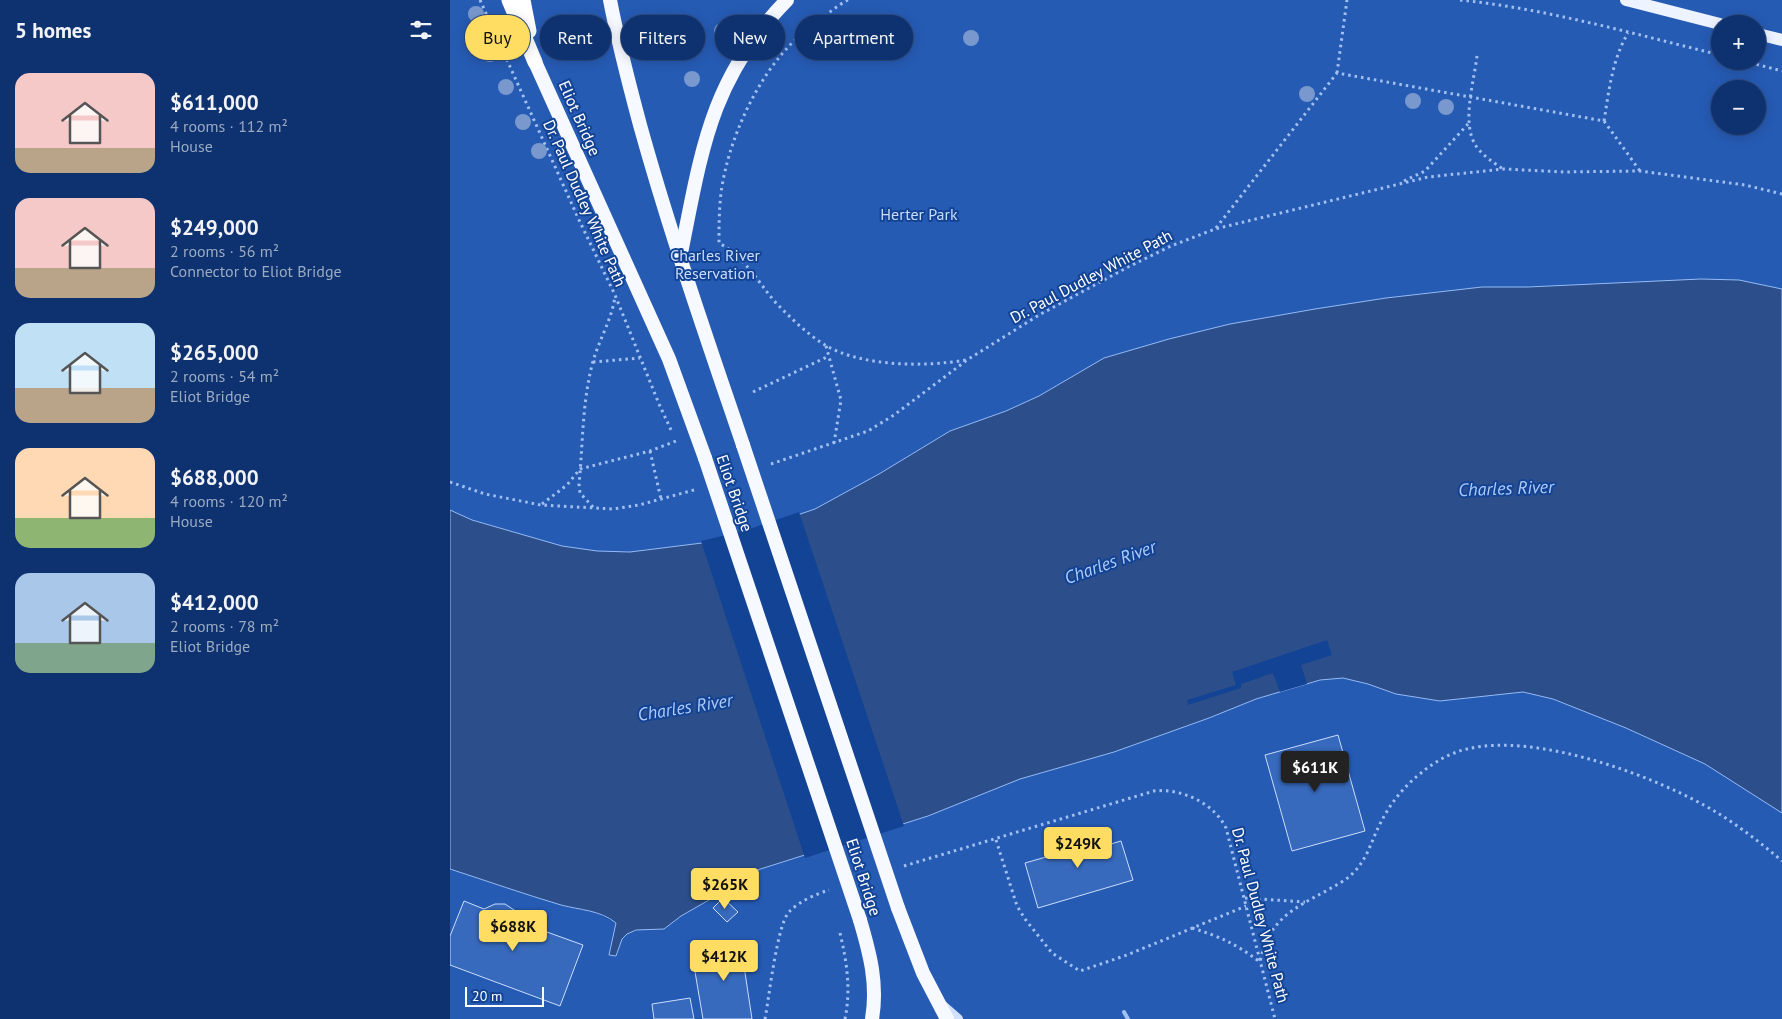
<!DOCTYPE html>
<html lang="en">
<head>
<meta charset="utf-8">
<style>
	body { margin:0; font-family:"PT Sans",sans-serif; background:#1c3e77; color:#f1f3f6; height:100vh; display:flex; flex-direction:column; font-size:19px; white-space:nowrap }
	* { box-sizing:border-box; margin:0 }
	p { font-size:16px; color:#9baac3 }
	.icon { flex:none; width:28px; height:28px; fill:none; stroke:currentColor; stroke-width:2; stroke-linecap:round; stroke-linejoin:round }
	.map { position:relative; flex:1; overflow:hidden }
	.panel { display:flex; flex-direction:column; background:#0e326f; width:450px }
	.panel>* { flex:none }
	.guide { position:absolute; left:15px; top:15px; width:475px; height:45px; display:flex; gap:10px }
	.fabs { position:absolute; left:1261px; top:15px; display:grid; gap:10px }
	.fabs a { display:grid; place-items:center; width:55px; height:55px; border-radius:50%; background:#0e326f; box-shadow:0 2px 12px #0003,0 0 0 1px #2e4d82; font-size:25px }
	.scale { position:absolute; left:15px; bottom:12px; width:79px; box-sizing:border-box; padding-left:5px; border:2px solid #fff; border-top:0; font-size:14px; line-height:18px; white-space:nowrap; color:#fff; -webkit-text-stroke:4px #134394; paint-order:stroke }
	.price { position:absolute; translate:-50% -42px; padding:0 11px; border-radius:5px; background:#ffdd63; color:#111; font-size:16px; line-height:32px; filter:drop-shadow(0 1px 2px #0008) }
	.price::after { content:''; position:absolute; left:50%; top:30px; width:15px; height:11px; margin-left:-8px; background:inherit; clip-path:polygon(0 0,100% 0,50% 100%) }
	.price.active { background:#222; color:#fff }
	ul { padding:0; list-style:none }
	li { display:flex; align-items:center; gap:15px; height:125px; padding:0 15px }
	li span { display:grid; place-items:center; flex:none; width:140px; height:100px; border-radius:15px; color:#555 }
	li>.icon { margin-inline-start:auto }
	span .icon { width:60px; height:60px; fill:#fffc; stroke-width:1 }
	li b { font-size:21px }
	h2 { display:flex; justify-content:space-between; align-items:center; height:60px; padding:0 15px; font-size:21px }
	.tag { padding:0 18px; border-radius:22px; background:#0e326f; box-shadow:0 2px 12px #0003,0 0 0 1px #2e4d82; font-size:18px; line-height:45px }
	.tag.active { background:#ffdd63; color:#111 }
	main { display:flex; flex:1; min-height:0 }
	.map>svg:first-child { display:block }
	.green { fill:#265bb4; fill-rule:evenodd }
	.water { fill:#2c4f8c; stroke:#94bbf5 }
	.pier { fill:#134394 }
	.building { fill:#3769bc; stroke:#caddfd }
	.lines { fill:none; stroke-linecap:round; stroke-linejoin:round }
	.path { stroke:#a2c1f2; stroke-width:3; stroke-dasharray:2.5 4; stroke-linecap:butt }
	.service { stroke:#a2c1f2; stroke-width:4 }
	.secondary { stroke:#d1e1fc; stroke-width:10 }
	.primary { stroke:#edf3ff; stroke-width:12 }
	.trunk { stroke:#f6f9ff; stroke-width:14 }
	.motorway { stroke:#fff; stroke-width:15 }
	.trunk-bridge { stroke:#f6f9ff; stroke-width:14 }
	.tree { fill:#7898ce }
	.labels { text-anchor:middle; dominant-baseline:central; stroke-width:4; stroke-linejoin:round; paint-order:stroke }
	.street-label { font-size:16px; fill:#fff; stroke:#134394 }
	.park-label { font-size:16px; fill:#caddfd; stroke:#134394 }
	.water-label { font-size:18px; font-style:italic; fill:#aecbf9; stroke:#134394 }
</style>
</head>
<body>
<main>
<section class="panel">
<h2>5 homes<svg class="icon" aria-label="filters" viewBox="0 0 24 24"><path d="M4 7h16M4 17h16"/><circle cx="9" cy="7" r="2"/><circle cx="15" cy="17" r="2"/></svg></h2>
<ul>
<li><span style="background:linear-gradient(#f6c9c9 75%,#b9a48a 0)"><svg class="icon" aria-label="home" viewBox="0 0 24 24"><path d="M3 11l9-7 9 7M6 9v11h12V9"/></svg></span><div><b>$611,000</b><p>4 rooms · 112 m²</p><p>House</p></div></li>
<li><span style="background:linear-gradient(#f6c9c9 70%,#b9a48a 0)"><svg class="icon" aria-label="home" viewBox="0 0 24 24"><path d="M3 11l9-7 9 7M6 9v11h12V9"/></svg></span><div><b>$249,000</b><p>2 rooms · 56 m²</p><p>Connector to Eliot Bridge</p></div></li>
<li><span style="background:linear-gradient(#bfe0f5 65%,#b9a48a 0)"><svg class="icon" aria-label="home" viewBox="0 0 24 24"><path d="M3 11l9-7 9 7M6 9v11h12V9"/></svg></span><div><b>$265,000</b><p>2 rooms · 54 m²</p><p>Eliot Bridge</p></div></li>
<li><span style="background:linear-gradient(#ffd9b3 70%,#8fb573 0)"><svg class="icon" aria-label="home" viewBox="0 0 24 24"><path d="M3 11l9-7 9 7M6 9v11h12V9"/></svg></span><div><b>$688,000</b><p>4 rooms · 120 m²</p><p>House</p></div></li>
<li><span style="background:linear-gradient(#a9c7e8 70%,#7fa58c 0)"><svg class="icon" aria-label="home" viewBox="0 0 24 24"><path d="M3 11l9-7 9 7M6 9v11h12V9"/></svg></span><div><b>$412,000</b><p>2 rooms · 78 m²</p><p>Eliot Bridge</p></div></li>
</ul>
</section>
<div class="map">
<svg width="1332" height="1019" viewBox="0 0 1332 1019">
	<rect width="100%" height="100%" fill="#134394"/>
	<g class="green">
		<path d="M0,0H1332V289L1291,281L1078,287H1032L936,298L865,309L780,324L654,358L589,396L556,411L500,431L429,474L365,509L298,532L252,543L180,552L147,551L112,546L22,520L0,510ZM1270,24H1308V61H1270ZM1270,89H1308V126H1270Z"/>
		<path d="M893,678L918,684L946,694L990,701L1073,692L1103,699L1176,728L1255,764L1326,808L1332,813V1019H0V869L113,905L144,912L166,923L165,931L172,939L177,934L186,930L214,929L231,916L273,892L285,880L301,872L454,823L570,779L664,752L759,718L806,699L870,680Z"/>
	</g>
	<path class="water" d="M1251,279L1289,280L1332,289V813L1255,764L1176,728L1103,699L1073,692L990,701L946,694L918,684L893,678L870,680L806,699L759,718L664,752L570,779L478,816L301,872L285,880L273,892L231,916L214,929L186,930L177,934L172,939L166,956L159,955L166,923C150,910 130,910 111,905C74,894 37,881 0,869V510L22,520L112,546L147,551L180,552L252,543L298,532L365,509L429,474L500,431L556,411L589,396L654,358L719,339L780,324L865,309L936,298L1032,287H1078Z"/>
	<g class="pier">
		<path d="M349,512L454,826L355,858L251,541L297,530Z"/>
		<path d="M877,640L882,655L851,665L857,684L830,692L823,673L791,684V688L738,705L737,700L786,685L782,672Z"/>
	</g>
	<g class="building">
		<path d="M888,735L915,831L842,851L815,755Z"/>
		<path d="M649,830L654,846L671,841L683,880L588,908L575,863L603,855L600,845Z"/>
		<path d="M273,898L288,912L277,922L263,908Z"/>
		<path d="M14,901L34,909L45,904H55L67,912L72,923L133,945L110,1006L0,965V936Z"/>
		<path d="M301,944L305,965L294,966L302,1019H253L242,954Z"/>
		<path d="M240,998L244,1019H204L202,1004Z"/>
	</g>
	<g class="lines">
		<g class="path">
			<path d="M30,0L129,220L165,295L209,404L222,432"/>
			<path d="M398,0C386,6 375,16 365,25C358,30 351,35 344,41C306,78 278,141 271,193C269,210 269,226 269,243C296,258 307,281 326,303C341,318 357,334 375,345C412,367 475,367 516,360"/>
			<path d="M1010,0C1098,9 1184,34 1270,55"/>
			<path d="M1027,56C1024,82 1011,123 1026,146C1033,156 1043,162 1053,169"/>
			<path d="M1294,61L1332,71"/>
			<path d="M887,73L897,0"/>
			<path d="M1154,121C1159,91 1162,60 1178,33"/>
			<path d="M954,181L975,171L1018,124"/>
			<path d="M766,228L887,73L1154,121L1190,171"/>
			<path d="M376,346L391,400L384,443"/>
			<path d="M143,362L190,358"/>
			<path d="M303,392L379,356"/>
			<path d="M200,451L211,499"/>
			<path d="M321,464L418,431L444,415L517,360L589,315L678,267L721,246L765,229L978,177L1054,169L1114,172L1190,171L1295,185L1332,194"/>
			<path d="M0,482L35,494L91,505L163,509L189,505L244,490"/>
			<path d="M92,504L117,485L130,469L200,451L226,441"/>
			<path d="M143,507L130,493L129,484C133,444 132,405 142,365C148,341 162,320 165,296"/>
			<path d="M546,840L567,906L575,919L602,953L630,971L677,955L796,906"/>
			<path d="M454,866L704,791C731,788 764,803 776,828L825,1019"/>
			<path d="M795,898L855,902"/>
			<path d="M742,928C771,937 786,944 810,962C818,921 842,909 876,891C886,885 897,880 904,872C917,859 921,842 929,826C939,805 953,787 971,773C984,762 1000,753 1017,749C1086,732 1206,776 1266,812C1289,826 1311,843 1332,861"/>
			<path d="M390,933C397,963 401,989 395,1019"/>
			<path d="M315,1019C319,998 327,925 339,912C348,902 366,894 379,890"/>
		</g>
		<path class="service" d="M674,1012L678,1019"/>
		<path class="secondary" d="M492,1005L508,1019"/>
		<g class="primary">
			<path d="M1176,0L1270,24"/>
			<path d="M1308,34L1332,40"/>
		</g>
		<g class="trunk">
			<path d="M160,0C168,42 179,84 190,125C220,233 257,339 293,445"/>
			<path d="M85,62L219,359L255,458"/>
			<path d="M230,258C251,155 259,79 337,0"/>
			<path d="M448,908L473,973L497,1019"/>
			<path d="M410,920C420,954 428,984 422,1019"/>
		</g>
		<g class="motorway">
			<path d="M59,0L85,62"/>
			<path d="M73,0L79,31"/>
		</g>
		<g class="trunk-bridge">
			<path d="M293,445L448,908"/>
			<path d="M255,458L410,920"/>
		</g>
	</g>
	<g class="tree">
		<circle cx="26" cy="14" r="8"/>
		<circle cx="272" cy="31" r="8"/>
		<circle cx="521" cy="38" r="8"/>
		<circle cx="40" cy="54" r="8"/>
		<circle cx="242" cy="79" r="8"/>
		<circle cx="56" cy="87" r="8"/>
		<circle cx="857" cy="94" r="8"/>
		<circle cx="963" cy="101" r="8"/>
		<circle cx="996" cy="107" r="8"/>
		<circle cx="73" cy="122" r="8"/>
		<circle cx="89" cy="151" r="8"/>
	</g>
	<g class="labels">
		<g class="street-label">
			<text transform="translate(130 118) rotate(66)">Eliot Bridge</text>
			<text transform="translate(135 203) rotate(66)">Dr. Paul Dudley White Path</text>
			<text transform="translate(641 276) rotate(-28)">Dr. Paul Dudley White Path</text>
			<text transform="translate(285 493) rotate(71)">Eliot Bridge</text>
			<text transform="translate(414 877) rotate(72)">Eliot Bridge</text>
			<text transform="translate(811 915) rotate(75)">Dr. Paul Dudley White Path</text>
		</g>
		<g class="park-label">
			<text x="469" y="214">Herter Park</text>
			<text x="265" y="255">Charles River<tspan x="265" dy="18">Reservation</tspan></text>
		</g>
		<g class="water-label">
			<text transform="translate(1056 488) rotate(-2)">Charles River</text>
			<text transform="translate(660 562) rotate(-20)">Charles River</text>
			<text transform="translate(235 707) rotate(-9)">Charles River</text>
		</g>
	</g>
</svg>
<div class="fabs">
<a>+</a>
<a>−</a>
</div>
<div class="scale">20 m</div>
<b class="price active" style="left:865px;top:793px">$611K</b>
<b class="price" style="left:628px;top:869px">$249K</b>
<b class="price" style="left:275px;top:910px">$265K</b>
<b class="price" style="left:63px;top:952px">$688K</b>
<b class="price" style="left:274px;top:982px">$412K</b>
<div class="guide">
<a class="tag active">Buy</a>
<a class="tag">Rent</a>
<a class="tag">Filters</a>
<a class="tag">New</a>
<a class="tag">Apartment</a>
</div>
</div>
</main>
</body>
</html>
